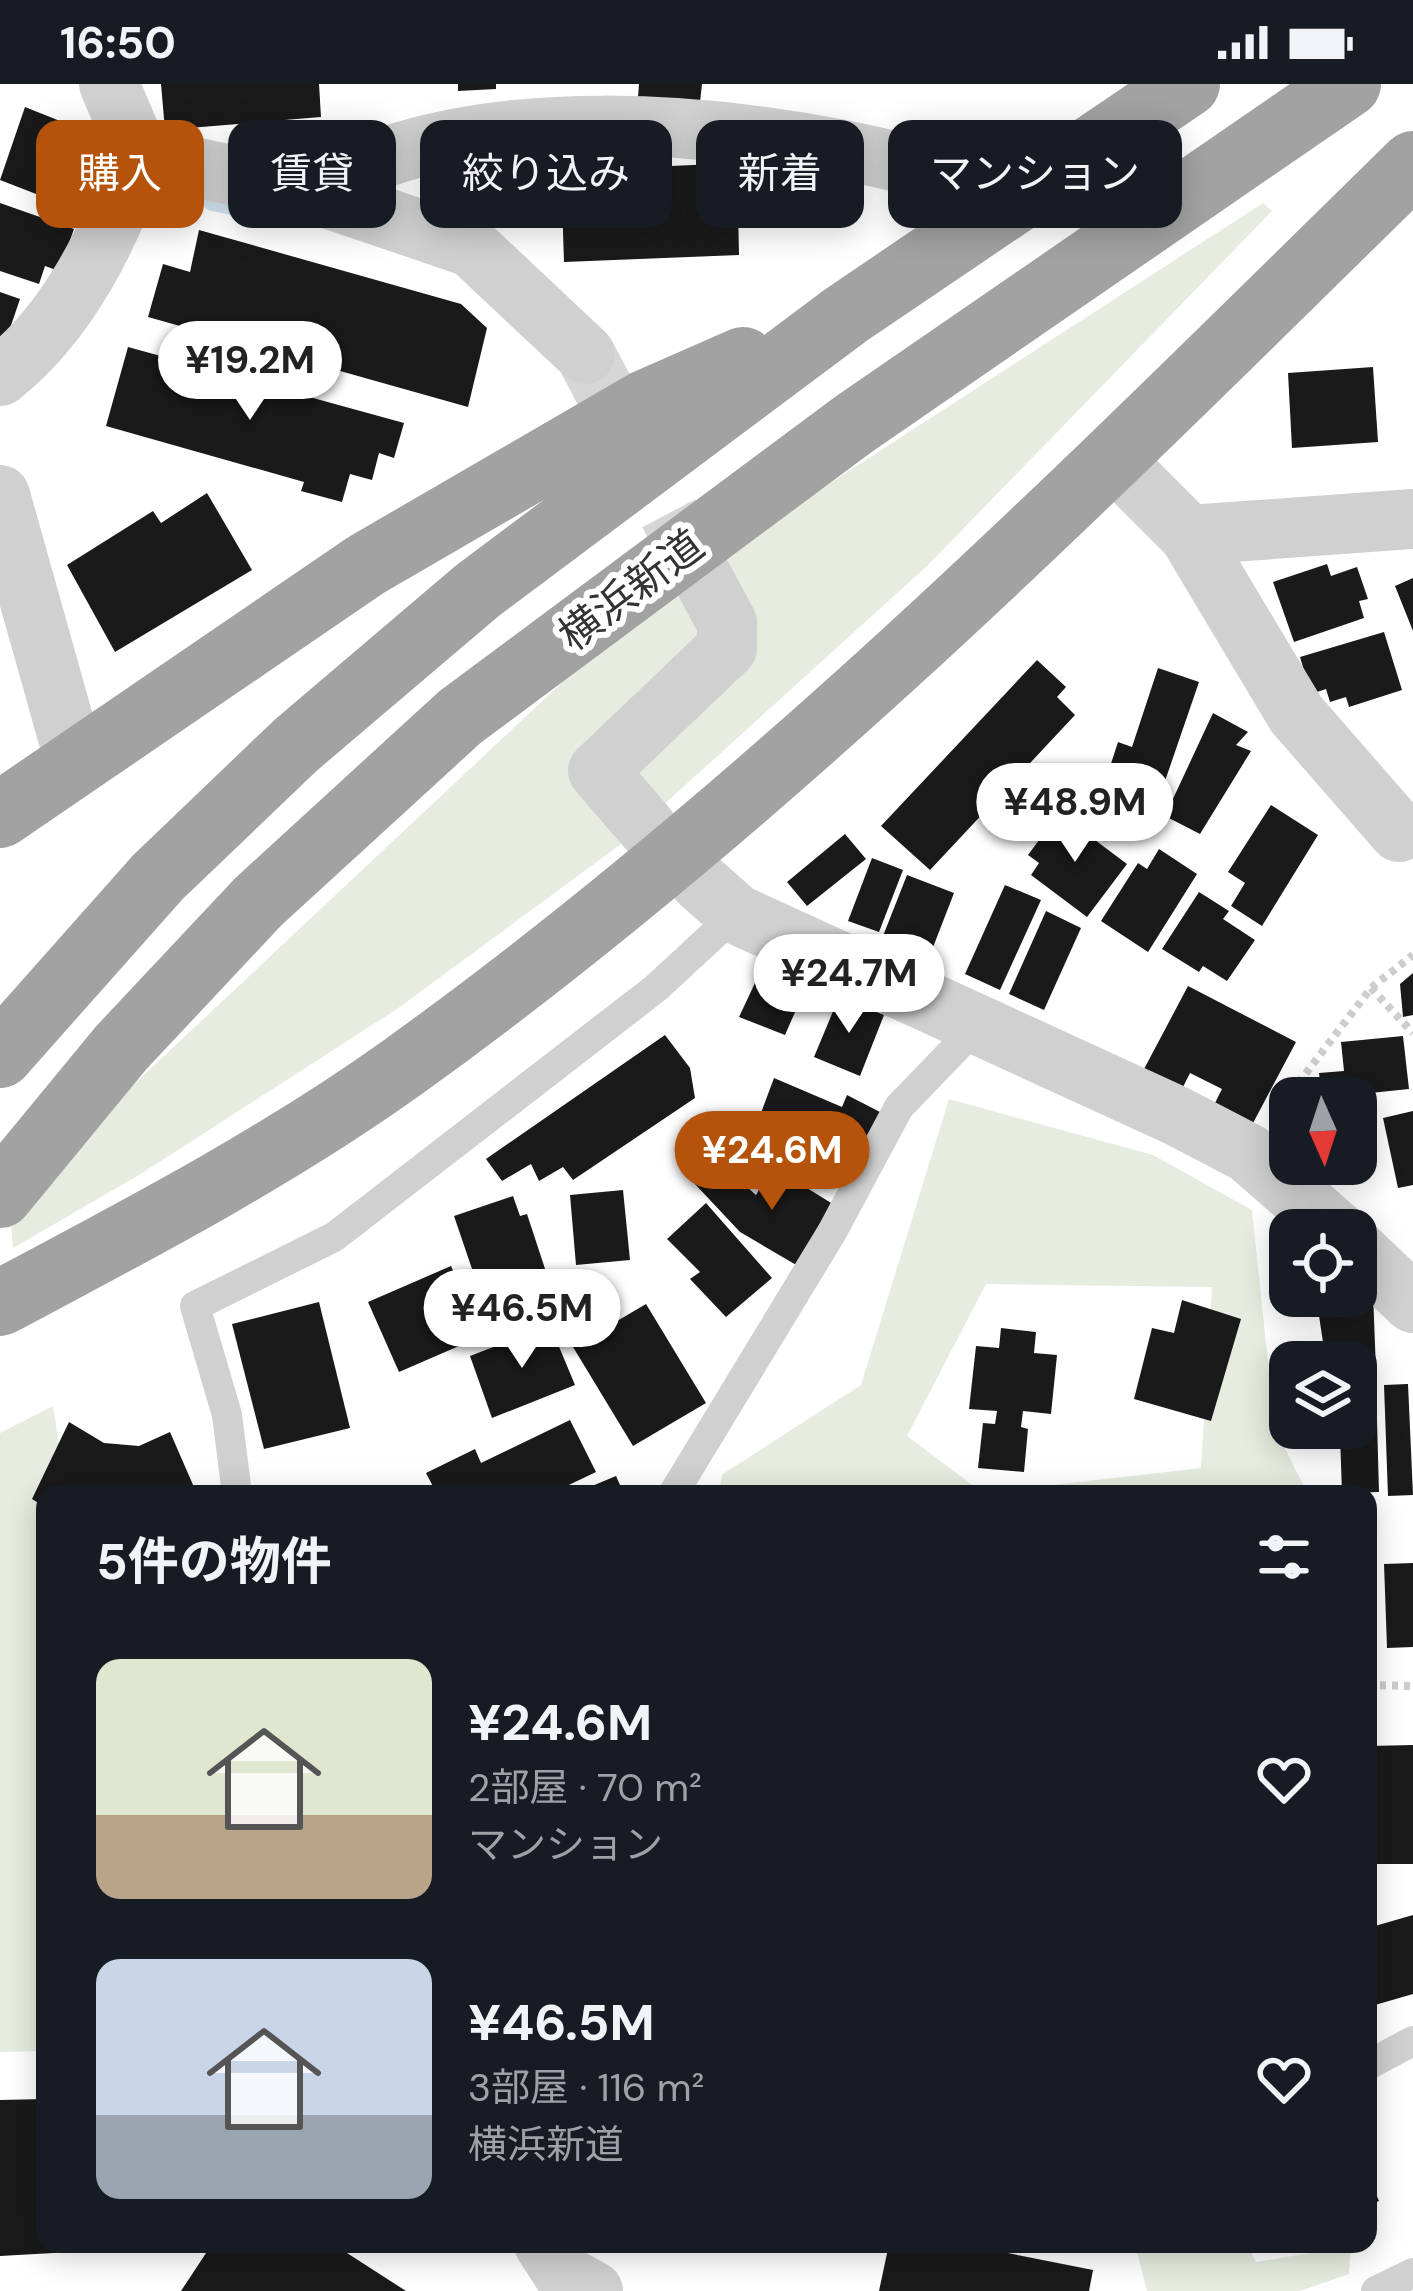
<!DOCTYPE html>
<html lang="ja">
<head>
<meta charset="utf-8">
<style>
	body { margin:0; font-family:"DM Sans","Noto Sans JP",sans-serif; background:#20242c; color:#f1f3f6; height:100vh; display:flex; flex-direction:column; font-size:45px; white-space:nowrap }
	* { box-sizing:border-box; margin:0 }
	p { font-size:39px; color:#9ea1a6 }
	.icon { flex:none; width:66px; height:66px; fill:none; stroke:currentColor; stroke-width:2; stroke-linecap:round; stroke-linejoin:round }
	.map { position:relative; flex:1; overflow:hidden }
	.side { position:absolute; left:36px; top:1401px; width:1341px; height:768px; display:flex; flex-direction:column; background:#171b24; border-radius:24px; box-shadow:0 6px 30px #0003 }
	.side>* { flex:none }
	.hud { position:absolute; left:36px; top:36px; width:1341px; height:108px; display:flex; gap:24px }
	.needle { width:78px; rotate:177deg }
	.fabs { position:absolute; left:1269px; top:993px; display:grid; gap:24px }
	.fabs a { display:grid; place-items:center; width:108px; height:108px; border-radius:24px; background:#171b24; box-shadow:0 6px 30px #0003; font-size:60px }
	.price { position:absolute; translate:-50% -102px; padding:0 27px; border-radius:42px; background:#fff; color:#222; font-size:39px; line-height:78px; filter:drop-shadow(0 3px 6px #0008) }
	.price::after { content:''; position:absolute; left:50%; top:72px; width:36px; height:27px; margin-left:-18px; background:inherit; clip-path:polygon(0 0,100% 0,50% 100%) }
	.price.active { background:#b45309; color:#fff }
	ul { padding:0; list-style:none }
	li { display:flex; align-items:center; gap:36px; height:300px; padding:0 60px }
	li span { display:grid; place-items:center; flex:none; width:336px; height:240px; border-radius:24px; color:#555 }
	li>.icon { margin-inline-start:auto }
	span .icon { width:144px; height:144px; fill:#fffc; stroke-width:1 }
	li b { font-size:51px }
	h2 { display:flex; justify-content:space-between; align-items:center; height:144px; padding:0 60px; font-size:51px }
	.tag { padding:0 42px; border-radius:24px; background:#171b24; box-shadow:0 6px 30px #0003; font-size:42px; line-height:108px }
	.tag.active { background:#b45309; color:#fff }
	.status { display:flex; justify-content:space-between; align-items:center; height:84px; padding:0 60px; background:#171b24; direction:ltr }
	.status svg { height:33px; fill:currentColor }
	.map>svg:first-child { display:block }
	.green { fill:#e6ecdf; fill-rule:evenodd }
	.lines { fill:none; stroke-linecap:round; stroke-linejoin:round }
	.stream { stroke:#cfe2ee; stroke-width:18 }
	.building { fill:#1a1a1a }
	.minor-tunnel { stroke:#d6d6d6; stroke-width:60; stroke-dasharray:60 30; stroke-linecap:butt }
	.path { stroke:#cdcdcd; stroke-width:8; stroke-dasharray:6 6; stroke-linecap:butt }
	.service { stroke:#d0d0d0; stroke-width:30 }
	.minor { stroke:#d0d0d0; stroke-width:60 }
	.trunk { stroke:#a2a2a2; stroke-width:66 }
	.labels { text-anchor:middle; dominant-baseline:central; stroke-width:12; stroke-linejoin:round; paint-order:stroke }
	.street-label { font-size:42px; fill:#333; stroke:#fff }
</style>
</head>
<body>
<div class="status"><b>16:50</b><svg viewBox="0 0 49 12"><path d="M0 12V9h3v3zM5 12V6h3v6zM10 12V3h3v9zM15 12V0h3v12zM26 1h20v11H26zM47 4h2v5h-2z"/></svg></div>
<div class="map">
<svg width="1413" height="2207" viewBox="0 0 1413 2207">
	<rect width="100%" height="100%" fill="#fff"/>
	<g class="green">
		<path d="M1263,119L1272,127L927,482L617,763L397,925L139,1091L13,1164L11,1139L67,1063L651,515Z"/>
		<path d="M949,1015L1153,1071L1252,1126L1275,1345L1308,1410H718L723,1390L861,1301ZM986,1200L1212,1203L1201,1384L983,1409L907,1352Z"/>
		<path d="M53,1322L67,1410H45V1967L0,1968V1349Z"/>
		<path d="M1135,2160H1247L1256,2178L1351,2162L1349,2190L1300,2207H1147Z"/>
	</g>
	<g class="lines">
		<path class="stream" d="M212,118L248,125"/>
	</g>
	<g class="building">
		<path d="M161,0H319L321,33L165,46Z"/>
		<path d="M458,0H496V5L458,7Z"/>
		<path d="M639,0H702L700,18L638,13Z"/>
		<path d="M25,23L75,43L103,107L93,132L0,96Z"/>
		<path d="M737,79L739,171L564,178L561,87Z"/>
		<path d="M0,119L74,145L59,187L45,182L39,200L0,187Z"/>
		<path d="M199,146L461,220L487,244L468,323L148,233L163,180L190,188Z"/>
		<path d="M0,208L20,215L5,259L0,258Z"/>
		<path d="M128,263L404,339L394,374L379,369L372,396L350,390L342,418L301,407L304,398L106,342Z"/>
		<path d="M1373,283L1378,358L1292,364L1288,289Z"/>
		<path d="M207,409L252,486L115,568L67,481L153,427L161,439Z"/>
		<path d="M1327,480L1331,492L1357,483L1368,515L1359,517L1364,534L1294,558L1273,498Z"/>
		<path d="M1413,494V547L1395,502Z"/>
		<path d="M1384,548L1402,606L1349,623L1346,613L1330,618L1326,605L1311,610L1300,573Z"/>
		<path d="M1037,576L1066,603L1057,613L1075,631L930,786L881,742Z"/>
		<path d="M1158,584L1199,598L1153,732L1115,719L1123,697L1107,692L1118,658L1132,663Z"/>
		<path d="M1213,629L1248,648L1236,661L1251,667L1200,750L1165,732Z"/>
		<path d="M1271,721L1318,751L1262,842L1231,822L1245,799L1228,788Z"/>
		<path d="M1059,729L1127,780L1087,833L1031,791L1039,779L1028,771Z"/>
		<path d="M845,750L866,775L807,822L787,798Z"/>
		<path d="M1159,765L1197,790L1148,868L1101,837L1138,779L1147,785Z"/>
		<path d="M872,774L903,786L879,848L848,837Z"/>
		<path d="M907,791L954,809L930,871L883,852Z"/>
		<path d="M1005,801L1041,816L1000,906L965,890Z"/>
		<path d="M1199,808L1229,827L1223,835L1255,856L1227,897L1203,882L1199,888L1162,865Z"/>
		<path d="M1046,827L1081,844L1044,926L1009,910Z"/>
		<path d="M762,884L806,903L785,951L739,933Z"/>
		<path d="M1413,889V931L1403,933L1400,900Z"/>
		<path d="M1188,902L1296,958L1252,1041L1214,1021L1222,1005L1190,989L1181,1007L1143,987Z"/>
		<path d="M839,913L884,931L860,992L814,973Z"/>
		<path d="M665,951L690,984L695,1014L573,1096L563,1083L539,1097L531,1080L502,1097L486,1075Z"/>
		<path d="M1403,952L1409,1005L1322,1014L1319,989L1344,987L1341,958Z"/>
		<path d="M774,994L842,1023L847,1011L880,1028L851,1099L751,1056Z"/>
		<path d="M1413,1027V1101L1398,1104L1383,1034Z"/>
		<path d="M713,1088L727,1104L737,1094L756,1111L767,1092L779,1101L786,1091L836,1122L798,1182L740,1148L694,1099Z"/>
		<path d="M623,1106L630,1176L576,1181L570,1111Z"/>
		<path d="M513,1112L520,1132L527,1130L551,1203L486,1226L454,1132Z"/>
		<path d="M706,1119L772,1194L726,1233L690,1195L700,1188L667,1155Z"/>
		<path d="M451,1182L482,1252L399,1288L368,1218Z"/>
		<path d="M1373,1208L1376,1287L1356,1288V1278H1326L1316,1212Z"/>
		<path d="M1182,1216L1241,1235L1211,1337L1134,1315L1152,1244L1174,1249Z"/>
		<path d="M319,1218L350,1344L264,1365L232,1240Z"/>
		<path d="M646,1220L706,1319L633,1362L573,1263Z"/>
		<path d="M550,1241L575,1301L492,1334L470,1272Z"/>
		<path d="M1001,1244L1036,1248L1034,1269L1057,1271L1051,1330L1023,1327L1021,1343L1028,1345L1024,1388L978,1384L983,1339L995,1340L997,1327L969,1325L976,1262L999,1264Z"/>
		<path d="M1408,1300L1413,1411L1388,1412L1384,1301Z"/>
		<path d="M1376,1301L1379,1408L1342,1409L1340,1351L1328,1350V1344H1356V1302Z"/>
		<path d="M570,1336L596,1388L550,1410H489L484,1401L466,1410H437L426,1389L475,1365L481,1379Z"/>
		<path d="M69,1338L104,1359L139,1362L170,1348L197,1410H45V1423L32,1415Z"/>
		<path d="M616,1392L624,1410H573Z"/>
		<path d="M1413,1479V1563L1387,1564L1384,1480Z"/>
		<path d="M1413,1661V1780H1368V1662Z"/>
		<path d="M1413,1831V1910L1368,1923V1844Z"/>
		<path d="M45,2015V2160L142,2164L0,2172V2016Z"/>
		<path d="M1368,2092L1379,2117L1368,2121Z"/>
		<path d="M212,2160H333L406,2207H181Z"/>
		<path d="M889,2160H962L1093,2186L1089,2207H879Z"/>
	</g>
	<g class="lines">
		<path class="minor-tunnel" d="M585,270L704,496"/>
		<g class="path">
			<path d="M1371,904L1413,949"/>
			<path d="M1284,1018L1371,904L1413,871"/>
			<path d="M1368,1601L1413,1602"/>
		</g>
		<g class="service">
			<path d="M237,1410L227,1331L195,1222L334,1153L656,904L736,830"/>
			<path d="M673,1410L832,1148L899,1023L979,940"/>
			<path d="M1368,1981L1413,1957"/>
			<path d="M1376,2207L1413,2189"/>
		</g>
		<g class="minor">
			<path d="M139,71L309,108C471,11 734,37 910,81L963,153"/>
			<path d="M309,108L471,163L585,270"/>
			<path d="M0,292C69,238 110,152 139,71L109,0"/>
			<path d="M1114,376L1189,451L1413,435"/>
			<path d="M0,411L75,678"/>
			<path d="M1189,451L1296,630L1399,748"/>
			<path d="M648,745L598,687L727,564V539L704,496"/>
			<path d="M699,797L736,830L1175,1031L1248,1069L1336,1146"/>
			<path d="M1356,1165L1413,1219"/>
			<path d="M544,2160L564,2191L593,2207"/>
		</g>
		<g class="trunk">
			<path d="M0,731L366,481L645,319L743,276"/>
			<path d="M0,971L158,793L296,661L477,507L846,231L1187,0"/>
			<path d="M0,1111L121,964L258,818L460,633L854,340L1348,0"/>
			<path d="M0,1219C137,1146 276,1074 403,983C770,719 1091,396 1413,80"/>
		</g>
	</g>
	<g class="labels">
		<g class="street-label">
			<text transform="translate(631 506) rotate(-37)">横浜新道</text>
		</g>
	</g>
</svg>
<div class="fabs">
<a><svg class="needle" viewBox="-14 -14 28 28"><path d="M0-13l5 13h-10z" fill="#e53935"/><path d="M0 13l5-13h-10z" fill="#9ea1a6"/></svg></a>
<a><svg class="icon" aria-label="locate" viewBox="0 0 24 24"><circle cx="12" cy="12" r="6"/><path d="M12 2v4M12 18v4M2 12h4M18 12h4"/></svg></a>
<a><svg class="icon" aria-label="layers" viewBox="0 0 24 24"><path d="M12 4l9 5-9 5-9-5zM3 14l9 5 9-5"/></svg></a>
</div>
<b class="price" style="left:250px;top:339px">¥19.2M</b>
<b class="price" style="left:1075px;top:781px">¥48.9M</b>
<b class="price" style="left:849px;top:952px">¥24.7M</b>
<b class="price active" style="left:772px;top:1129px">¥24.6M</b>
<b class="price" style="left:522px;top:1287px">¥46.5M</b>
<div class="hud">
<a class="tag active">購入</a>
<a class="tag">賃貸</a>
<a class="tag">絞り込み</a>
<a class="tag">新着</a>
<a class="tag">マンション</a>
</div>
<section class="side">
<h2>5件の物件<svg class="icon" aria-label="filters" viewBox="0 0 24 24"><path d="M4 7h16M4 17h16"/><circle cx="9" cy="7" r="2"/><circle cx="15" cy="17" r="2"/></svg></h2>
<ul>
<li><span style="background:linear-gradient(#dfe7d0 65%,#b9a48a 0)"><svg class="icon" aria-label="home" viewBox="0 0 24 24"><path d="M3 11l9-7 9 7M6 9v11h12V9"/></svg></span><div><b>¥24.6M</b><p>2部屋 · 70 m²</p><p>マンション</p></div><svg class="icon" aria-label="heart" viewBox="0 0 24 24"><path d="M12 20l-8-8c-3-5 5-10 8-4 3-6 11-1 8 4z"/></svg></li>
<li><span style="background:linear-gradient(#c9d6e8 65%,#9aa5b1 0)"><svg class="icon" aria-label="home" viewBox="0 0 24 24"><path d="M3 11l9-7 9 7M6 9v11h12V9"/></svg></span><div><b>¥46.5M</b><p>3部屋 · 116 m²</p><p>横浜新道</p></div><svg class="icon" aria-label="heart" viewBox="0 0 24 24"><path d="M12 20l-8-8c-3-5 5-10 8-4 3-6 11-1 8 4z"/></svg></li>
</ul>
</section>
</div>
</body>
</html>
